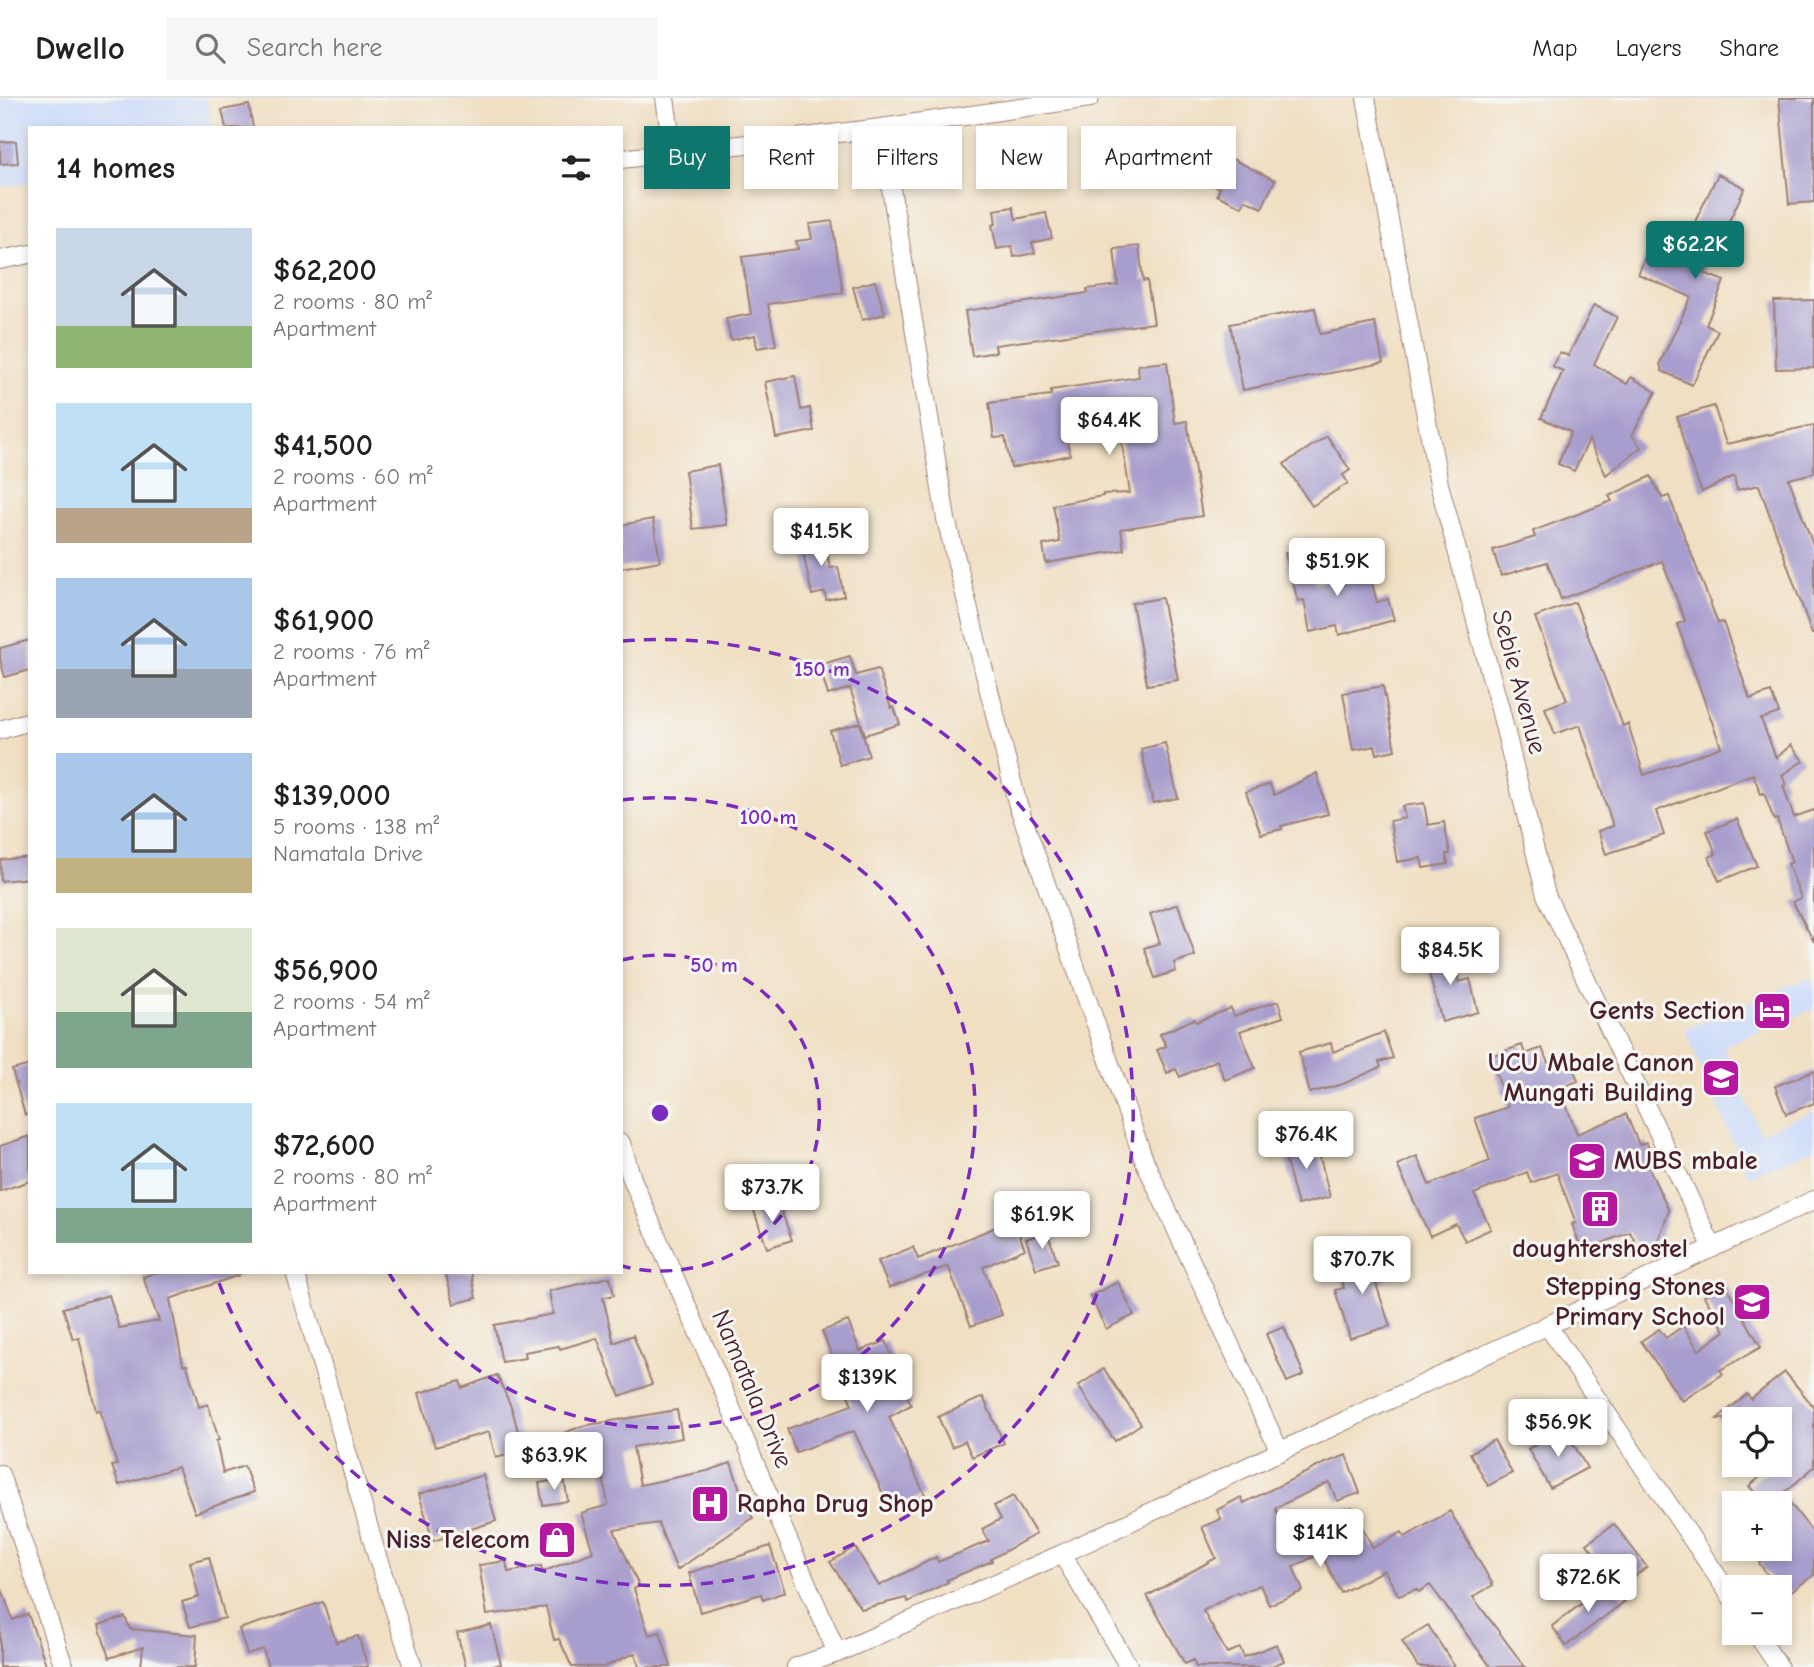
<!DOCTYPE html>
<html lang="en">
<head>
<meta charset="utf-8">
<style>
	body { margin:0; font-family:"Comic Neue",sans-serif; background:#f6f6f6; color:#222; height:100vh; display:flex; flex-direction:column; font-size:26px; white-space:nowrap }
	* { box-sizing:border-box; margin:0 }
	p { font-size:23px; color:#767676 }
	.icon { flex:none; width:38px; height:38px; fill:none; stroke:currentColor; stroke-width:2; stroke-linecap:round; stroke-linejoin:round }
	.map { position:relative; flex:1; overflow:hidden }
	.drawer { position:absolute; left:28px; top:28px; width:595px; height:1148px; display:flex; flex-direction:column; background:#fff; border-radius:0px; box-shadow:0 4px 10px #0003 }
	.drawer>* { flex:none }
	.top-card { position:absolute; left:644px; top:28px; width:665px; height:63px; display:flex; gap:14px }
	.fabs { position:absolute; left:1722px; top:1309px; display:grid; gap:14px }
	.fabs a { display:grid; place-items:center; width:70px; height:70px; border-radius:0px; background:#fff; box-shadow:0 4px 10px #0003; font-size:35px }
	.price { position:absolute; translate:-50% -60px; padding:0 16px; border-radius:7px; background:#fff; color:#222; font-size:23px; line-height:46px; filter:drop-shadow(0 2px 4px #0008) }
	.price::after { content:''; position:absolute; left:50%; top:42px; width:21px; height:16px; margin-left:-10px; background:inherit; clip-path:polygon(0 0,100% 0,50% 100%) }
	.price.current { background:#0f766e; color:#fff }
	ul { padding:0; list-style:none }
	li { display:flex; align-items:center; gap:21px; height:175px; padding:0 28px }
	li span { display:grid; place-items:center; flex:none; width:196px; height:140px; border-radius:0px; color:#555 }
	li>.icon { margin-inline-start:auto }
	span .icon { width:84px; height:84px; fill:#fffc; stroke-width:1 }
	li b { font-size:30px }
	h2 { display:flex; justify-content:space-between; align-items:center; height:84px; padding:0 28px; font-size:30px }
	.tag { padding:0 24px; border-radius:0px; background:#fff; box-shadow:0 4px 10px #0003; font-size:24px; line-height:63px }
	.tag.current { background:#0f766e; color:#fff }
	header { display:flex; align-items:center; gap:42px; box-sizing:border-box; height:98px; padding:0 35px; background:#fff; border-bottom:2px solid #e0e0e0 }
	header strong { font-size:33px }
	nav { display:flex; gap:38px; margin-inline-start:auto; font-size:24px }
	.search { width:490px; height:63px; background:#f6f6f6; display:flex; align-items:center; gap:18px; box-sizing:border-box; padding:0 24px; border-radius:0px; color:#767676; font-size:26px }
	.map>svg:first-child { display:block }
	.built { fill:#ccdbf9 }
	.building { fill:#a89ecd }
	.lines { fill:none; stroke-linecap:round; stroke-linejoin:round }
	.street-casing { stroke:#9d7f76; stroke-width:20 }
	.street { stroke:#fff; stroke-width:18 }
	.ring { fill:none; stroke:#7b2cbf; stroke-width:3.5; stroke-dasharray:12 9 }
	.labels { text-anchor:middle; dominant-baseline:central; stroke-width:6; stroke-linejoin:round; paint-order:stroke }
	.street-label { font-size:26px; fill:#4a1f2b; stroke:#f6f6f2 }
	.poi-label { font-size:26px; font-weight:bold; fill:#4a1f2b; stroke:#f6f6f2; text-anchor:end }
	.centre { fill:#7b2cbf; stroke:#f6f6f2; stroke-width:3.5 }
	.ring-label { font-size:21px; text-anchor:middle; font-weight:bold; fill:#7b2cbf; stroke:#f6f6f2; stroke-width:6; stroke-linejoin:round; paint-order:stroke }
</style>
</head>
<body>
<header>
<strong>Dwello</strong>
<div class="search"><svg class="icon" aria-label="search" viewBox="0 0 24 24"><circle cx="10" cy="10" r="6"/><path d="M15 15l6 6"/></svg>Search here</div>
<nav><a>Map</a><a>Layers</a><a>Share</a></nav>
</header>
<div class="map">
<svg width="1814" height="1569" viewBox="0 0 1814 1569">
	<rect width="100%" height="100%" fill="#f6f6f2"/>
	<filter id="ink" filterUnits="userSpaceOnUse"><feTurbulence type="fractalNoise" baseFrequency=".0143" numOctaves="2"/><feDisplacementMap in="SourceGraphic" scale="14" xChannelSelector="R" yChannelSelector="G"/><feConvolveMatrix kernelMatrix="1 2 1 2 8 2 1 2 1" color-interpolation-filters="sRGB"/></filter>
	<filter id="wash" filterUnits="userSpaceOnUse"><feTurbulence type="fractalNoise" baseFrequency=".00686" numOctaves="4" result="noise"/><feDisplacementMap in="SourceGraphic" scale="28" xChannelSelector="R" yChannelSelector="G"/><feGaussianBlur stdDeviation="1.57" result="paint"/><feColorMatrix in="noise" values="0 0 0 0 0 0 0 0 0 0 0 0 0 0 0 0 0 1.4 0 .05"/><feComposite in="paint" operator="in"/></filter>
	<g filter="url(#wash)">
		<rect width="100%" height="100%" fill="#f0dfc2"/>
		<g class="built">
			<path d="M0,0H206L212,30H30V85L0,89Z"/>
			<path d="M1810,879L1814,888V911L1723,948L1760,1035L1814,1013V1051L1747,1078L1685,931Z"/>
		</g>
		<g id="blocks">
			<g class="building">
				<path d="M1779,0H1814V104L1789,106Z"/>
				<path d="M249,7L253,30H226L222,12Z"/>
				<path d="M16,43L18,65L0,66V44Z"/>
				<path d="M1226,58L1275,82L1262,110L1245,102L1242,109L1217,97L1220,90L1212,87Z"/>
				<path d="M1718,76L1745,90L1704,175L1724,183L1706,227L1718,233L1692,287L1662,273L1660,265L1691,199L1638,176L1649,151L1676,163Z"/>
				<path d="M1013,109L1016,121L1046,115L1052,140L1032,145L1035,155L1014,159L1012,148L997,151L992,127L996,126L994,112Z"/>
				<path d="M832,123L843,195L768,206L776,247L757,250L755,237L731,242L726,221L751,216L742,159L798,151L796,143L812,141L809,126Z"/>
				<path d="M1139,148L1143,183L1147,182L1154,225L995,247L996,254L972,258L965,213L1088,195L1087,191L1118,187L1114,151Z"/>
				<path d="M875,183L885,216L862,222L853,189Z"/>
				<path d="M1814,202V270L1776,271L1774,203Z"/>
				<path d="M1594,207L1617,219L1594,266L1627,286L1631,279L1656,294L1632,337L1641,349L1606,377L1589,342L1574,373L1558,366L1571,334L1541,320L1563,273L1552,268L1560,254L1568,258Z"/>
				<path d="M1315,210L1320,236L1375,225L1383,265L1243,292L1230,226Z"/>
				<path d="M1167,264L1175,325L1187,323L1202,418L1121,431L1124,452L1046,465L1043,447L1060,444L1053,407L1103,398V396L1130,395L1118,321L1064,328L1070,357L1011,370L1005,339L994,340L989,305L1051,297V292L1139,279L1138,267Z"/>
				<path d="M795,278L801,312L810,310L814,333L776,340L765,284Z"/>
				<path d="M1714,308L1726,346L1814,327V375L1789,381L1814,450V536H1812L1759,387L1737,392L1734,378L1702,394L1687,356L1677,319Z"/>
				<path d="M1327,338L1350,372L1343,377L1348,385L1312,408L1284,366Z"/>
				<path d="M718,367L727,427L693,431L685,373Z"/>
				<path d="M1651,378L1662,400L1669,398L1718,525L1723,524L1750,601L1771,594L1779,615L1761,621L1776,660L1791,647L1803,663L1782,677L1786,687L1783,688L1794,719L1814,712V844L1793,804L1801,800L1788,766L1792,764L1777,721L1774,722L1764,695L1761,696L1753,676L1656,713L1664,737L1606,756L1598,733L1613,728L1580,627L1555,636L1545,610L1567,602L1535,519L1575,504L1623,628L1628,626L1644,677L1721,649L1677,526L1685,523L1662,463L1561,501L1547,464L1501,478L1493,452L1535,439L1533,433L1612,403L1609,398Z"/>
				<path d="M653,421L660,463L621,470V427Z"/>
				<path d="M823,435L830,470L838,469L844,498L826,502L825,494L812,497L800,440Z"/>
				<path d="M1307,449L1315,485L1368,470L1377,504L1388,501L1394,522L1339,537L1337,528L1310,534L1304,502L1298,503L1285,455Z"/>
				<path d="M1162,500L1178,582L1147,587L1132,505Z"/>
				<path d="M30,542V572L5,579L0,562V550Z"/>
				<path d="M850,558L856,577L878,571L891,610L894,609L900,626L865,637L850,590L828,597L819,567Z"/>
				<path d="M1383,588L1395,652L1377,656L1375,648L1353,652L1343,595Z"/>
				<path d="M860,625L869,658L840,667L830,633Z"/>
				<path d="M1165,645L1178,700L1153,705L1141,651Z"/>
				<path d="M1317,675L1328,716L1281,728L1282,731L1261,736L1246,694L1270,686L1274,697Z"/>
				<path d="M1424,705L1428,727L1444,724L1450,756H1446L1448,766L1423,770L1421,760L1397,764L1390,723L1405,720L1402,708Z"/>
				<path d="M1737,721L1757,768L1719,783L1709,759L1716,756L1707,733Z"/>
				<path d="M30,759V780L1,783L0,762Z"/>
				<path d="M1178,806L1195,858L1174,865L1176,873L1155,880L1144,850L1160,845L1150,816Z"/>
				<path d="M1451,850L1459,884L1470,881L1478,914L1442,924L1424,857Z"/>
				<path d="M1278,903L1283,919L1240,933L1255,970L1225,982L1217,962L1180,979L1176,971L1167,975L1157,952L1166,948L1160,936L1194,921L1196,924L1231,910L1234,918Z"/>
				<path d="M1384,934L1393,960L1379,964L1381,969L1343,986L1310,995L1299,954L1331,945L1333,954Z"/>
				<path d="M1522,947L1525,956L1542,950L1548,965L1569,958L1578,983L1560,990L1577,1036L1626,1016L1639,1047L1646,1044L1653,1058L1645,1062L1669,1113L1658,1143L1639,1151L1630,1134L1582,1153L1572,1126L1576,1125L1557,1075L1531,1085L1527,1074L1474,1096L1491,1131L1465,1143L1456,1126L1430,1138L1397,1067L1417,1058L1429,1087L1490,1063L1475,1020L1508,1009L1490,958Z"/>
				<path d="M30,967V1016L25,1017L12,972Z"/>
				<path d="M1814,973V1005L1786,1016L1775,988Z"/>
				<path d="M30,1038V1083L0,1093V1048Z"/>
				<path d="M1315,1040L1330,1099L1298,1107L1282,1048Z"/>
				<path d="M1078,1099L1086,1115L1062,1127L1053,1112Z"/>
				<path d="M777,1101L792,1142L767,1150L753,1110Z"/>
				<path d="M1013,1122L1025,1151L983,1169L1002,1217L971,1228L948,1168L889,1190L878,1163L913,1149L918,1161Z"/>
				<path d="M1047,1134L1058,1164L1036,1171L1026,1141Z"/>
				<path d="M1377,1156L1386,1183L1376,1186L1390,1228L1350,1240L1335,1192L1344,1190L1337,1169Z"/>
				<path d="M156,1174H239V1177L170,1201L183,1267H187L199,1309L208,1306L219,1342L216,1343L223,1375L244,1368L254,1394L195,1415L178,1369L119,1387L112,1368L117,1367L100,1312L96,1313L79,1240L73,1241L63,1210L109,1197L119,1230L159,1223L143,1179Z"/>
				<path d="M445,1174H471L476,1200L454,1206Z"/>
				<path d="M610,1179L614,1197L603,1200L614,1245L633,1237L652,1286L620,1298L597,1240L560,1251L559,1248L524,1254L525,1260L502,1264L494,1227L553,1216L549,1193Z"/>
				<path d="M1118,1184L1134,1217L1106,1231L1090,1198Z"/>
				<path d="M1725,1186L1761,1249L1720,1272L1723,1276L1682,1303L1641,1243L1659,1231L1666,1240L1683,1228L1699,1252L1725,1233L1704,1198Z"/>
				<path d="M848,1223L860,1253L886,1243L911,1307L889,1319L925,1397L891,1413L854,1333L796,1354L787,1331L852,1307L822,1233Z"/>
				<path d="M1284,1229L1304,1277L1287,1284L1266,1236Z"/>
				<path d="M1104,1271L1141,1326L1115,1343L1078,1288Z"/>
				<path d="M1785,1274L1814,1309V1369L1783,1396L1814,1436V1477L1783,1499L1780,1489H1776L1759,1465L1780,1451V1405H1764L1749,1388L1775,1367H1780V1321H1717L1747,1296L1751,1301Z"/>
				<path d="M497,1277L512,1311L523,1352L496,1360L489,1334L435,1349L419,1295L460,1283L462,1290Z"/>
				<path d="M983,1299L1004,1345L972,1359L965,1343L952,1349L938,1319Z"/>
				<path d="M677,1312L682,1340L633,1349L640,1387L707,1373L731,1365L746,1409L753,1420L677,1472L658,1425L614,1432L639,1488L634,1491L649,1537L660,1534L671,1569H639L635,1555L604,1569H572L559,1541L554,1542L546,1509L487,1517L479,1467L506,1463L508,1474L541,1468L542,1474L593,1454L581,1415L608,1407L600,1361L574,1370L561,1336L582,1328Z"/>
				<path d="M1565,1331L1587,1370L1550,1390L1528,1351Z"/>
				<path d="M1494,1342L1512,1375L1488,1388L1470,1355Z"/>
				<path d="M1346,1357L1360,1395L1337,1403L1329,1384L1275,1410L1289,1441L1352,1410L1373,1450L1402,1434L1405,1439L1450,1413L1493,1487L1473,1499L1525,1569H1491L1430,1487L1419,1494L1416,1491L1399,1498L1384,1472L1341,1495L1321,1455L1293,1469L1303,1493L1269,1507L1260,1487L1238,1496L1237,1494L1203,1513L1227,1555L1240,1550L1244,1559L1277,1546L1284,1563L1269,1569H1196L1193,1562L1185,1566L1147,1498L1216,1460L1202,1429L1221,1421L1217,1412L1241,1399L1244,1405L1323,1366Z"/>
				<path d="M483,1377L496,1423L433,1443L419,1396Z"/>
				<path d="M564,1381L568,1403L543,1407L539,1385Z"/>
				<path d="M1013,1398L1036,1436L991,1461L992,1463L947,1482L948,1484L908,1504L906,1500L861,1511L830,1464L855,1449L879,1488L936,1459L938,1464L989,1443L982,1431L1001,1421L994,1408Z"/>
				<path d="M1614,1426L1647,1469L1620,1489L1587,1446Z"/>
				<path d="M770,1448L785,1494L763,1502L761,1496L700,1514L689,1475Z"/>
				<path d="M209,1459L225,1520L190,1529L182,1504L199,1499L190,1464Z"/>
				<path d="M1610,1484L1625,1503L1566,1548L1552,1528Z"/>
				<path d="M0,1492H2L13,1522L28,1516L47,1569H0Z"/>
				<path d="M323,1504L336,1544L358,1538L368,1569H268L263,1551L247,1556L239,1531Z"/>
				<path d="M125,1519L130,1531L197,1537L195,1569H141L143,1549L109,1560L99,1527Z"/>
				<path d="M491,1527L501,1566L490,1569H466L457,1535Z"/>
				<path d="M1428,1527L1455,1569H1418L1402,1543Z"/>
			</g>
		</g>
	</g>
	<g filter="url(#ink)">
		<use href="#blocks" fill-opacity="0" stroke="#9d7f76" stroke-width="2"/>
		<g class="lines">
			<g class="street-casing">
				<g id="street">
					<path d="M665,0L673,56"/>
					<path d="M1366,0L1439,386L1500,611L1546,797L1713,1150"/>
					<path d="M881,30L946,421L1017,704L1144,1062L1280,1354"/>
					<path d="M621,61L881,30L1090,0"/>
					<path d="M0,162L30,156"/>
					<path d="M0,632L30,623"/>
					<path d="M621,1045L632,1081L837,1555"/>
					<path d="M295,1174L377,1458L413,1569"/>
					<path d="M1547,1227L1734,1503"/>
					<path d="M0,1376L64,1569"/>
					<path d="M1062,1456L1129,1569"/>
					<path d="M1756,1535L1779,1569"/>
					<path d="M796,1569L837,1555L1062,1456L1814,1102"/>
				</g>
			</g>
			<use href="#street" class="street"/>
		</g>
	</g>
	<g class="ring">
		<path d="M622 862A158 158 0 1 1 622 1168"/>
		<path d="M622 702A315 315 0 1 1 389 1175"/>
		<path d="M623 543A473 473 0 1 1 216 1177"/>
	</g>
	<defs>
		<g id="hotel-square" transform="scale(2.0125)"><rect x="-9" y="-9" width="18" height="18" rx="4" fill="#b5179e" stroke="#f6f6f2"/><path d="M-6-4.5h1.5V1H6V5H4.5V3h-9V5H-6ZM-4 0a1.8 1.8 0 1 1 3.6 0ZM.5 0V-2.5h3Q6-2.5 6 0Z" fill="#fff"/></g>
		<g id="university-square" transform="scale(2.0125)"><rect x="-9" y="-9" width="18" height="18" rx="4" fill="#b5179e" stroke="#f6f6f2"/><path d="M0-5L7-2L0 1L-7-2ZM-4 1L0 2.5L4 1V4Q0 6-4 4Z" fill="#fff"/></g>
		<g id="building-square" transform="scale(2.0125)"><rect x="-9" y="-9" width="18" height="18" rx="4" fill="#b5179e" stroke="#f6f6f2"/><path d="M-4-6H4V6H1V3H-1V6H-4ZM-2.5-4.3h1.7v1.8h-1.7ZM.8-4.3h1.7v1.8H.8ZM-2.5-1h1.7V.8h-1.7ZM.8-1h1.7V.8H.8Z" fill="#fff"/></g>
		<g id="school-square" transform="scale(2.0125)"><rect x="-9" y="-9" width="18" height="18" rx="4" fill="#b5179e" stroke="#f6f6f2"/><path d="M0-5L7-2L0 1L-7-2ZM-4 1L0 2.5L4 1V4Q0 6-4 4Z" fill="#fff"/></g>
		<g id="hospital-square" transform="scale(2.0125)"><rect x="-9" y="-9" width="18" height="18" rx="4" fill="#b5179e" stroke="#f6f6f2"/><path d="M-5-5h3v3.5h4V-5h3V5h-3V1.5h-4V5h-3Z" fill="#fff"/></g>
		<g id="shop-square" transform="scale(2.0125)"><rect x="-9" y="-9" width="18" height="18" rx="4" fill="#b5179e" stroke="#f6f6f2"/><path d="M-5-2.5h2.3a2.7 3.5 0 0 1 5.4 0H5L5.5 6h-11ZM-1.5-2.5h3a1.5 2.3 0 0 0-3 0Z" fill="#fff"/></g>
	</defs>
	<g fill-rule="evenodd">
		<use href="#hotel-square" x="1772" y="913"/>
		<use href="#university-square" x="1721" y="980"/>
		<use href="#university-square" x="1587" y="1063"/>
		<use href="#building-square" x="1600" y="1111"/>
		<use href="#school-square" x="1752" y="1204"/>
		<use href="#hospital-square" x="710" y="1406"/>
		<use href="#shop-square" x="557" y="1442"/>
	</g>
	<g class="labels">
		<g class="street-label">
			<text transform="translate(1519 584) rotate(75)">Sebie Avenue</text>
			<text transform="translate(752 1291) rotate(67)">Namatala Drive</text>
		</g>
		<g class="poi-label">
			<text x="1745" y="913">Gents Section</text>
			<text x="1694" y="965">UCU Mbale Canon<tspan x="1694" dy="30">Mungati Building</tspan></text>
			<text x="1614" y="1063" text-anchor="start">MUBS mbale</text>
			<text x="1600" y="1151" text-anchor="middle">doughtershostel</text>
			<text x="1725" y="1189">Stepping Stones<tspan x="1725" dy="30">Primary School</tspan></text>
			<text x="737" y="1406" text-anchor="start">Rapha Drug Shop</text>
			<text x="530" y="1442">Niss Telecom</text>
		</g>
	</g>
	<circle cx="660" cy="1015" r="10" class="centre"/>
	<g class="ring-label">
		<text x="822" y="578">150 m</text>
		<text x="768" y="726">100 m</text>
		<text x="714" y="874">50 m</text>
	</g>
</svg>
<div class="fabs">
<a><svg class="icon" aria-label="locate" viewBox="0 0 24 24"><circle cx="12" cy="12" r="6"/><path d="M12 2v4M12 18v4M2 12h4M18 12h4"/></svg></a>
<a>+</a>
<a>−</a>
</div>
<b class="price current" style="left:1695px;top:183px">$62.2K</b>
<b class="price" style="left:1109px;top:359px">$64.4K</b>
<b class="price" style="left:821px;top:470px">$41.5K</b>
<b class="price" style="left:1337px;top:500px">$51.9K</b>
<b class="price" style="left:1450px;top:889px">$84.5K</b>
<b class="price" style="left:1306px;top:1073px">$76.4K</b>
<b class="price" style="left:772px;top:1126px">$73.7K</b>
<b class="price" style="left:1042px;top:1153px">$61.9K</b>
<b class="price" style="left:1362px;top:1198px">$70.7K</b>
<b class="price" style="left:867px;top:1316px">$139K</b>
<b class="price" style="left:1558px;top:1361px">$56.9K</b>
<b class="price" style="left:554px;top:1394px">$63.9K</b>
<b class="price" style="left:1320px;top:1471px">$141K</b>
<b class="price" style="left:1588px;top:1516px">$72.6K</b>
<div class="top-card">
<a class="tag current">Buy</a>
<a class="tag">Rent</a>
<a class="tag">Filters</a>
<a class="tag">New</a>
<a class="tag">Apartment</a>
</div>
<section class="drawer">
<h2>14 homes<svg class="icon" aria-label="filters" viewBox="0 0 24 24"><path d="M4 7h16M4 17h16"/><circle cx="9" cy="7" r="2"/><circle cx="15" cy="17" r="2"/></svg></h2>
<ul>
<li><span style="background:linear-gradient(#c9d6e8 70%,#8fb573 0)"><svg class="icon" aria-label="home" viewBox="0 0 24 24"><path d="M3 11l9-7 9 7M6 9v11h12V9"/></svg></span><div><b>$62,200</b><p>2 rooms · 80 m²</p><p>Apartment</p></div></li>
<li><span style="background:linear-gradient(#bfe0f5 75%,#b9a48a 0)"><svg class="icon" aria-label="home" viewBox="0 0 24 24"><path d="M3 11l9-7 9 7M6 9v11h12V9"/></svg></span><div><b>$41,500</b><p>2 rooms · 60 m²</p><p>Apartment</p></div></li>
<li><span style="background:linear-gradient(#a9c7e8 65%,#9aa5b1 0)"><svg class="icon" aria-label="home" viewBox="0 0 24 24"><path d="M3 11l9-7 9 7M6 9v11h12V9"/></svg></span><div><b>$61,900</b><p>2 rooms · 76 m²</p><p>Apartment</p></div></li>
<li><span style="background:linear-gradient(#a9c7e8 75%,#c2b280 0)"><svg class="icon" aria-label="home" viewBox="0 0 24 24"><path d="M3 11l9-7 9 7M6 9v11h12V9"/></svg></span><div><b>$139,000</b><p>5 rooms · 138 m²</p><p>Namatala Drive</p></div></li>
<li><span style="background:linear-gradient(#dfe7d0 60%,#7fa58c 0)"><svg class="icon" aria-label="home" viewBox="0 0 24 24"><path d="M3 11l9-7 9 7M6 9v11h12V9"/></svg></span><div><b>$56,900</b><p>2 rooms · 54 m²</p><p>Apartment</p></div></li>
<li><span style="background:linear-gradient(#bfe0f5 75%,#7fa58c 0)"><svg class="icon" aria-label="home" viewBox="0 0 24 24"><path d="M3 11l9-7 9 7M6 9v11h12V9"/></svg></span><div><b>$72,600</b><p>2 rooms · 80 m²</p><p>Apartment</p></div></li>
</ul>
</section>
</div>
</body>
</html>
